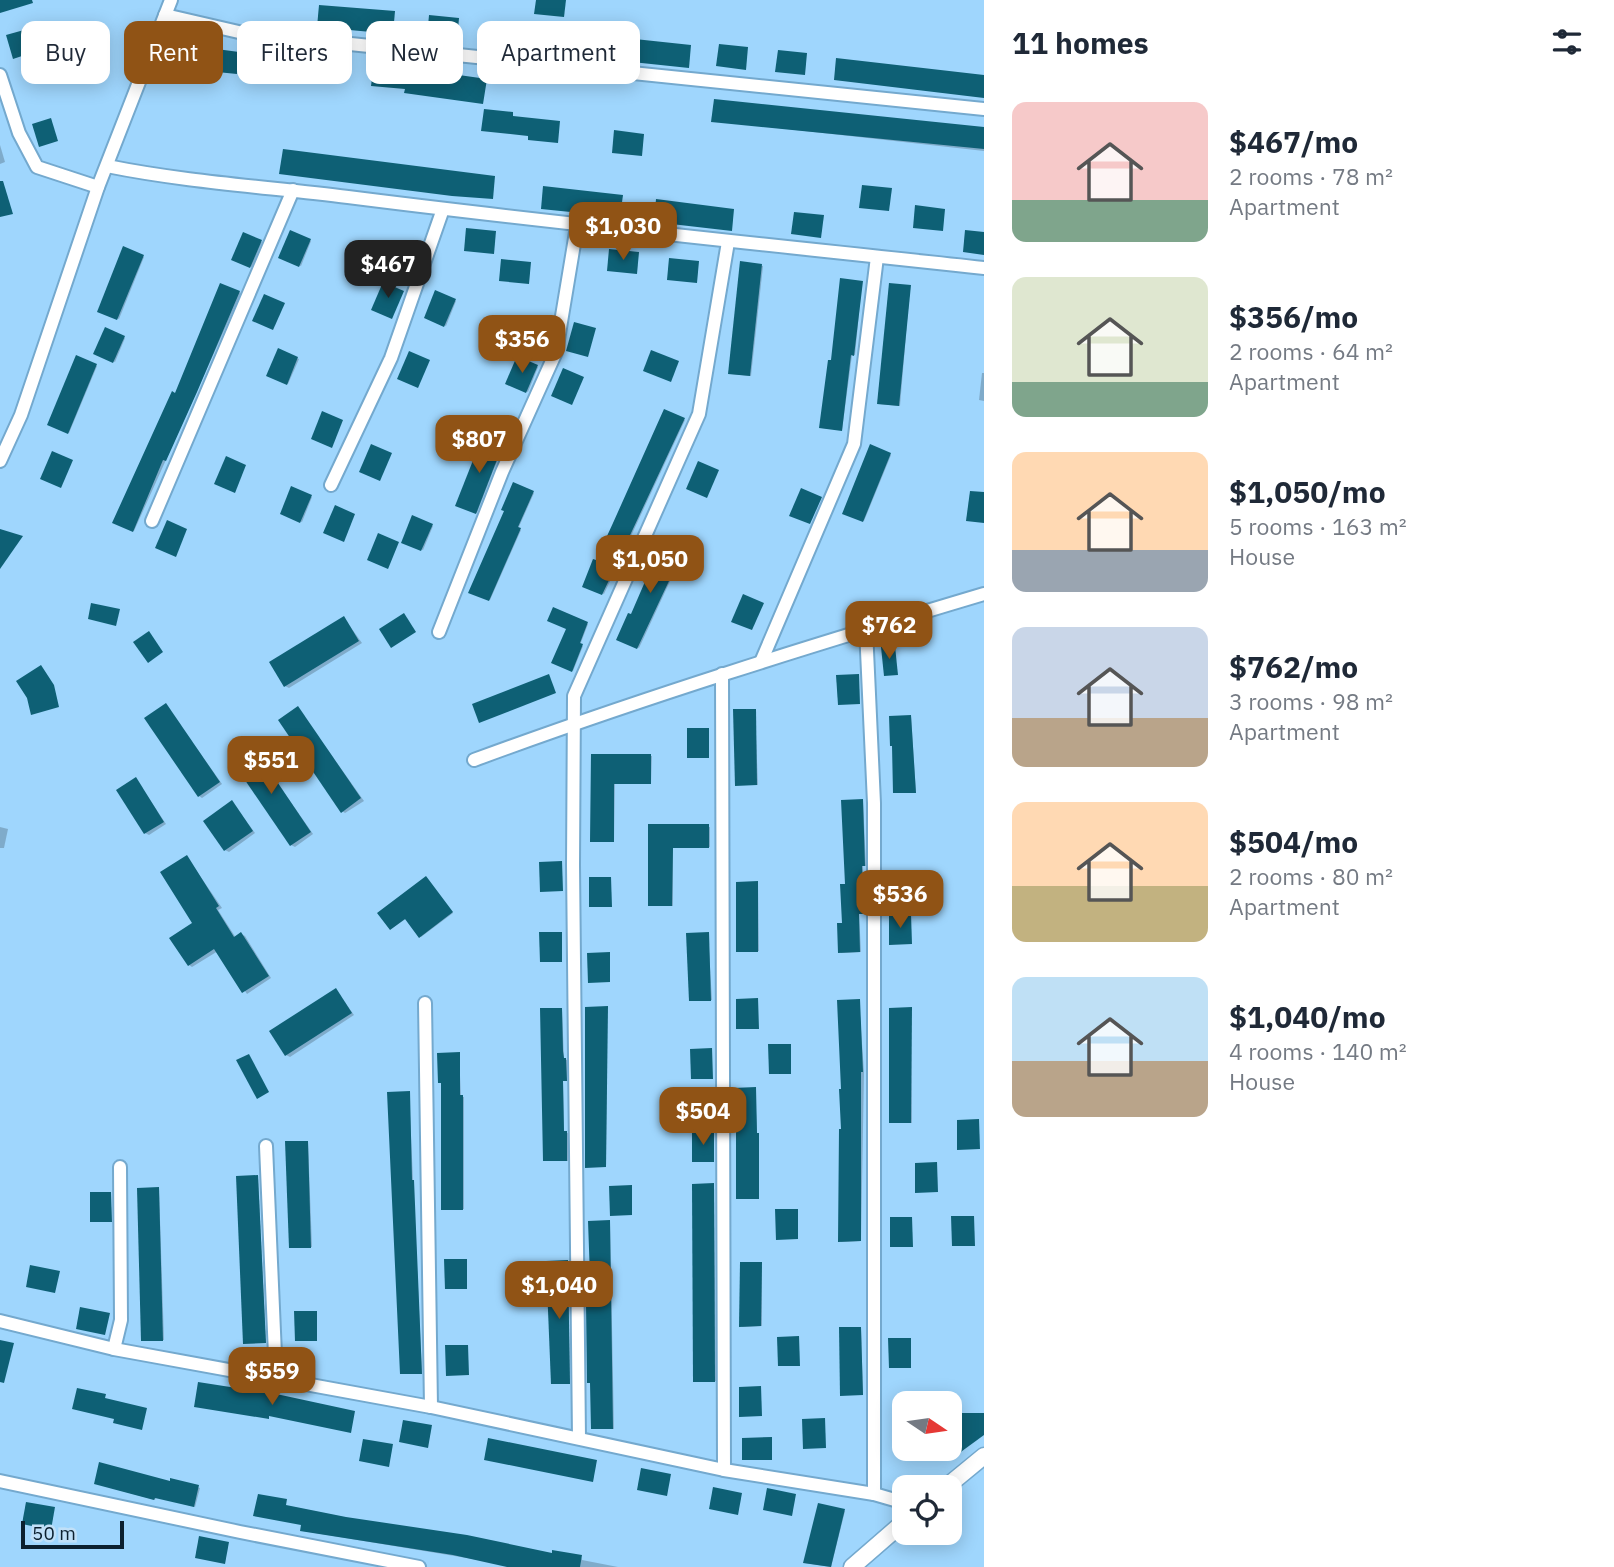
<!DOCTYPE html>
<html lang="en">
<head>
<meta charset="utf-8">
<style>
	body { margin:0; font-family:"IBM Plex Sans",sans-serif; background:#f6f6f7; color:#1f2937; height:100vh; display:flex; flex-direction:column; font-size:26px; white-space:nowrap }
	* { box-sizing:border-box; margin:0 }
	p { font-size:23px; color:#747a83 }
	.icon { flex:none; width:38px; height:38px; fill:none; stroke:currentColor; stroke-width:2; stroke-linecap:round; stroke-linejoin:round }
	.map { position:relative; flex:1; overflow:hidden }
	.side { display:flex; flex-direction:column; background:#fff; width:630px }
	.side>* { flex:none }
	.hud { position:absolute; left:21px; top:21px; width:665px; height:63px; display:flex; gap:14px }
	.needle { width:46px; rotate:103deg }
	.buttons { position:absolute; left:892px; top:1391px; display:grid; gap:14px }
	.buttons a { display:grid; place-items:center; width:70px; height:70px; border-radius:14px; background:#fff; box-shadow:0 4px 18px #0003; font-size:35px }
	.scale { position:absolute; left:21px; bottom:18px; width:103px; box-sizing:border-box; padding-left:7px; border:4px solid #0b202f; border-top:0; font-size:19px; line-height:24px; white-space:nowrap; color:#0b202f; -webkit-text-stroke:5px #c0e0f8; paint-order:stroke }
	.price { position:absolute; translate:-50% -60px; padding:0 16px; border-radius:14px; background:#905315; color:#fff; font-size:23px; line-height:46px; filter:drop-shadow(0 2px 4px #0008) }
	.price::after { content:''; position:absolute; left:50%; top:42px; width:21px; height:16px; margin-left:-10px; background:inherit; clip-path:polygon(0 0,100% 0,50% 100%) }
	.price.active { background:#222; color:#fff }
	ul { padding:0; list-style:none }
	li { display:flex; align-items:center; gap:21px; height:175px; padding:0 28px }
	li span { display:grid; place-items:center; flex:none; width:196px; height:140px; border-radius:14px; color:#555 }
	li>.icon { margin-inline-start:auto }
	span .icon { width:84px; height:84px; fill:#fffc; stroke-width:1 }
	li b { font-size:30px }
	h2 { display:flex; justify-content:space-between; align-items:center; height:84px; padding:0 28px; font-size:30px }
	.chip { padding:0 24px; border-radius:14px; background:#fff; box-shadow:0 4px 18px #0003; font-size:24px; line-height:63px }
	.chip.active { background:#905315; color:#fff }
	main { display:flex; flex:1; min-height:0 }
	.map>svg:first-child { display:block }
	.shadow { fill:#0003 }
	.building { fill:#0e6075 }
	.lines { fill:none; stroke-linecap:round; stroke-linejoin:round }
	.minor-casing { stroke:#74a9ce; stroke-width:16 }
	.tertiary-casing { stroke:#74a9ce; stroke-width:19 }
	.minor { stroke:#fff; stroke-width:12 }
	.tertiary { stroke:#fff; stroke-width:16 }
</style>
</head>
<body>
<main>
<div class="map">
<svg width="984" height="1567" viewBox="0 0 984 1567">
	<rect width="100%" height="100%" fill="#9fd6fd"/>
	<g class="shadow">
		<path d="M714,121L984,129V151Z"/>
		<path d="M0,145L5,162L0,164Z"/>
		<path d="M291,233L311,241L301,266L281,257Z"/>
		<path d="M243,234L262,242L252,267L233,259Z"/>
		<path d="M124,249L144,257L119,319L99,311Z"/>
		<path d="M742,263L763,266L751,376L731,374Z"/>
		<path d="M862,282L855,355H852L842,430L822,428L832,362Z"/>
		<path d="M221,285L241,293L134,531L114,522L176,395Z"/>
		<path d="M910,287L900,406L879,404Z"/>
		<path d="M436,293L456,301L446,326L426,317Z"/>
		<path d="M105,329L125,338L115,362L95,354Z"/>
		<path d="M279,351L299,359L288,384L268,375Z"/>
		<path d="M77,358L97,366L69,433L49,424Z"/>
		<path d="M518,359L538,367L528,392L508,383Z"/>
		<path d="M982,373H984V401L979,400Z"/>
		<path d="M665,411L685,420L604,594L584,586L597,562Z"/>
		<path d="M484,438L503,446L477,513L457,505Z"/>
		<path d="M871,446L891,455L864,521L844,513Z"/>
		<path d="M514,484L534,493L518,529L521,530L490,600L470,592L506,510Z"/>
		<path d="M292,489L312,497L302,522L282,513Z"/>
		<path d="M413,517L433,526L423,550L403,542Z"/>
		<path d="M664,542L684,551L639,648L619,640L632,616Z"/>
		<path d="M554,610L588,624L580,645L583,646L573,671L553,662L568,628Z"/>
		<path d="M344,618L362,643L289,688L285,686Z"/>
		<path d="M166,705L222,784L202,798L199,796Z"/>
		<path d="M298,708L364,801L345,813L342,811Z"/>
		<path d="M755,711L758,785H738Z"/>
		<path d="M911,716L916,793H896L895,792Z"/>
		<path d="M253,748L313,834L295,847L291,845Z"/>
		<path d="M593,755L652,756L651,784L615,783L614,841H593Z"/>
		<path d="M136,779L166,824L149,835L145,833Z"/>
		<path d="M863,801L866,866H863L864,913H859L861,952L841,953L847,886Z"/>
		<path d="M232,802L255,833L229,852L225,850Z"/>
		<path d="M650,826L710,827V847H673V906H651Z"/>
		<path d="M0,827L8,829L4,848H0Z"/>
		<path d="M187,857L222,908L218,910L236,938L241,934L245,936L271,978L247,994L218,951L192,967L189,965L195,923Z"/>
		<path d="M427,878L453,913L421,937L407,918L391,929Z"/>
		<path d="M758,883L759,951L739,952Z"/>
		<path d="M708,934L712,1000L691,1001Z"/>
		<path d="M336,990L354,1015L290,1057L286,1055Z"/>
		<path d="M859,1001L864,1072L861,1241L841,1242L843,1131Z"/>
		<path d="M607,1008L606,1167H588Z"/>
		<path d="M911,1009L912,1123H892Z"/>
		<path d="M562,1010L564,1059L567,1060V1081H563L564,1133H568V1161H546Z"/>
		<path d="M459,1054L461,1097H464V1209L444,1210Z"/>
		<path d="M755,1089L757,1134L759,1136V1198L739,1199Z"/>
		<path d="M409,1093L422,1373L403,1374Z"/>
		<path d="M308,1143L312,1247L292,1248Z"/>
		<path d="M258,1177L266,1343H246Z"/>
		<path d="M714,1185L716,1381L696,1382Z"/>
		<path d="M159,1189L164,1340L144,1341Z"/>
		<path d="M610,1222L614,1429H594L592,1383L589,1382L592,1305Z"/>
		<path d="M568,1262L570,1383L554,1384Z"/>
		<path d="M762,1264V1326L742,1327Z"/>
		<path d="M861,1328L863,1395H843Z"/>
		<path d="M172,1480L200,1488L195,1507L156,1497L155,1500L97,1484L171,1483Z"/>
		<path d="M286,1501V1507L553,1555L581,1557L582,1560L618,1567H510L509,1565L303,1531V1524L256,1515Z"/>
		<path d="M819,1505L845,1511L831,1567L805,1563Z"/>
	</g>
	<g class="building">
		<path d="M0,0H32L33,3L0,13Z"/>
		<path d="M536,0H566L564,17L534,14Z"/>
		<path d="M319,5L395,11L393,34L317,27Z"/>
		<path d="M429,15L459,18L457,41L427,38Z"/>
		<path d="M495,24L524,27L522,49L492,46Z"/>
		<path d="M24,30L31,53L13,59L6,35Z"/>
		<path d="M616,37L691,45L689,68L613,60Z"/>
		<path d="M719,44L748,47L746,70L716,66Z"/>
		<path d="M209,48L239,52L237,74L207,71Z"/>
		<path d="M778,50L807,53L805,75L775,72Z"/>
		<path d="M289,56L318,59L316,82L286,79Z"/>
		<path d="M836,58L984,75V98L834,80Z"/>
		<path d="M374,63L487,79L483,104L404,93L405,89L371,86Z"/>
		<path d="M714,99L984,127V149L711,122Z"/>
		<path d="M484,109L513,112V116L560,121L558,143L528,140V136L481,131Z"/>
		<path d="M51,118L58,141L39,147L32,124Z"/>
		<path d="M614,130L644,134L642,156L612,153Z"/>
		<path d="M283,149L495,176L493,199L452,196L279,174Z"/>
		<path d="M0,181H3L13,214L0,217Z"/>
		<path d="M862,185L892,188L889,211L859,208Z"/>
		<path d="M543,186L623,195L620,217L541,209Z"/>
		<path d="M656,199L734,209L732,231L654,222Z"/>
		<path d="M915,205L945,209L943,231L913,228Z"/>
		<path d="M794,212L824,215L821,238L791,234Z"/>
		<path d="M466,228L496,231L494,254L464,251Z"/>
		<path d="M290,230L311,239L299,267L278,258Z"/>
		<path d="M965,230L984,232V255L963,252Z"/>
		<path d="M243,232L262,240L250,268L231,260Z"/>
		<path d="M123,246L144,255L117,320L97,312Z"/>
		<path d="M609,249L639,252L637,274L607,271Z"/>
		<path d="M669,258L699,261L697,283L667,280Z"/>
		<path d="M501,259L531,262L529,284L499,281Z"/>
		<path d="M740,261L762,264L750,376L728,374Z"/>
		<path d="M840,278L863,281L854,356L851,355L842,431L819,428L828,360H831Z"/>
		<path d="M383,282L404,291L392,319L371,310Z"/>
		<path d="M220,283L240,291L197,392L166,461L163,460L133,532L112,523L172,391L175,393Z"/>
		<path d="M889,283L911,285L899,406L877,404Z"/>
		<path d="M435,290L456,299L444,327L424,318Z"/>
		<path d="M264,294L285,303L273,330L252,321Z"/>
		<path d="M574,322L596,328L588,357L566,351Z"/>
		<path d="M105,327L125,336L113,363L93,354Z"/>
		<path d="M278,348L298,357L287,385L266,376Z"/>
		<path d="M651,350L679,361L671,382L643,371Z"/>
		<path d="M409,351L430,360L418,388L397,379Z"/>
		<path d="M76,355L97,364L68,434L47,425Z"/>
		<path d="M517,356L538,365L526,393L505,384Z"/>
		<path d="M563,368L584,377L572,405L551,396Z"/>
		<path d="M664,409L685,418L602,595L582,587L593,559L596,560L613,523Z"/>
		<path d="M322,411L343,420L332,448L311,439Z"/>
		<path d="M483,435L503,444L476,514L455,506Z"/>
		<path d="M371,444L392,453L380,481L359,472Z"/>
		<path d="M870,444L891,453L863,522L842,514Z"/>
		<path d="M52,451L73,460L61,488L40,479Z"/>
		<path d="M226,456L246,465L235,493L214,484Z"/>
		<path d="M698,461L719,470L707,498L686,489Z"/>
		<path d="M513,482L534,491L518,527L521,528L489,601L468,593L504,511L501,510Z"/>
		<path d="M291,486L312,495L300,523L280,514Z"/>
		<path d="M801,488L822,497L810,524L789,516Z"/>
		<path d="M970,491L984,492V523L966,521Z"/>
		<path d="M335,505L355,514L344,542L323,533Z"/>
		<path d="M412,515L433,524L421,551L401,543Z"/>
		<path d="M167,520L187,529L176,557L155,548Z"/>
		<path d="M0,529L23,536L0,569Z"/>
		<path d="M378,533L399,542L388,569L367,560Z"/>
		<path d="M663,540L684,549L637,649L616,640L628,613L631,614Z"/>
		<path d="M743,594L764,603L752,630L731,622Z"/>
		<path d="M91,603L120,609L116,626L88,619Z"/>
		<path d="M553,607L588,622L580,643L583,644L572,672L551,663L566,629L547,621Z"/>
		<path d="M404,613L416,632L391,648L379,629Z"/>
		<path d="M344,616L359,641L284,687L269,662Z"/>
		<path d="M149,631L163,652L148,663L133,642Z"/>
		<path d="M895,646L898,675L884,676L881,647Z"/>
		<path d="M41,665L54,685L59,707L31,715L27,698L16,681Z"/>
		<path d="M549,674L556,693L479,723L472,704Z"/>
		<path d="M859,674L860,704L838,705L836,675Z"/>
		<path d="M166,703L220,782L198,797L144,718Z"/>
		<path d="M298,706L361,798L341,813L278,720Z"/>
		<path d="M733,709H756L757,785L735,786Z"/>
		<path d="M911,715L916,793H893L892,746H890L889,716Z"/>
		<rect x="687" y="728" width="22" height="30"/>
		<path d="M253,746L311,832L290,846L232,761Z"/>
		<path d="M591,754H651V784H614V842H590Z"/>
		<path d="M136,777L164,822L144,834L116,790Z"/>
		<path d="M863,799L865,866H862L864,914H859L860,952L838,953L837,923H842L840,884H845L841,800Z"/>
		<path d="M232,800L253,831L224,851L203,821Z"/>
		<path d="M648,824H709V848H673L672,906H648Z"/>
		<path d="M187,855L219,906L216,908L234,937L241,932L269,976L242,993L214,949L188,966L169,938L192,923L160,872Z"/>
		<path d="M562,861L563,891L540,892L539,862Z"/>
		<path d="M426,876L453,912L419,938L405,919L390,930L377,913Z"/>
		<path d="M589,877H611L612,907H589Z"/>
		<path d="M758,881V952H736V882Z"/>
		<path d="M911,914L912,944L889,945V915Z"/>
		<path d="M539,932H562V962H540Z"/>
		<path d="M709,932L711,1001H689L686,933Z"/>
		<path d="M610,952V982L588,983L587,953Z"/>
		<path d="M336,988L352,1013L285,1056L269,1031Z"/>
		<path d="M758,998L759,1029H736V999Z"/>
		<path d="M860,999L863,1072H861V1241L838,1242L839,1129H841L839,1089H841L837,1000Z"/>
		<path d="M608,1006L606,1167L585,1168V1007Z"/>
		<path d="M912,1007L911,1123H889V1008Z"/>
		<path d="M540,1008H562L563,1051L564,1058H566L567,1081H563L564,1131H567V1161H543Z"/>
		<path d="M768,1044H791V1074H769Z"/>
		<path d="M712,1048L713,1079H691L690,1049Z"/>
		<path d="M460,1052V1095H463V1210H441V1083H438L437,1053Z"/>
		<path d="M249,1054L269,1092L257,1099L236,1060Z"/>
		<path d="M756,1087L757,1133H759V1199H736V1118H734L733,1088Z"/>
		<path d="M410,1091L412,1180H414L422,1374H400L387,1092Z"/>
		<path d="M979,1119L980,1149L957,1150V1120Z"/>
		<rect x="692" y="1132" width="22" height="30"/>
		<path d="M285,1141H308L311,1248H289Z"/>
		<path d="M937,1162L938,1192L915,1193V1163Z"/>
		<path d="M258,1175L266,1343L243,1344L236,1176Z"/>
		<path d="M714,1183L715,1382H693L692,1184Z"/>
		<path d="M632,1185V1215L610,1216L609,1186Z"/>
		<path d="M159,1187L163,1341H141L137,1188Z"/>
		<path d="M90,1192H111L112,1222H90Z"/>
		<path d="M775,1209H798V1239L776,1240Z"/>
		<path d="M951,1216H974L975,1246H952Z"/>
		<path d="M890,1217H912L913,1247H890Z"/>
		<path d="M610,1220L613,1429H591L590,1383H587L586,1304H591L588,1221Z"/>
		<path d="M444,1259H467V1289H445Z"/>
		<path d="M568,1260L570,1384H551L546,1261Z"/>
		<path d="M740,1262H762L761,1326L739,1327Z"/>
		<path d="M30,1265L60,1271L55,1293L26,1287Z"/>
		<path d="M80,1307L110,1313L105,1335L76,1329Z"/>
		<path d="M294,1311H317V1341H295Z"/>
		<path d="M839,1327H861L863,1395L840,1396Z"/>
		<path d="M799,1336L800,1366H778L777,1337Z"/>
		<path d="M888,1338H911V1368H889Z"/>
		<path d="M0,1340L14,1343L4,1383L0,1382Z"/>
		<path d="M445,1345H468L469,1375L446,1376Z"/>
		<path d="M198,1382L281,1395L355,1411L351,1433L269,1416V1419L194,1407Z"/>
		<path d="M761,1386L762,1416L739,1417V1387Z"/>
		<path d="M77,1388L106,1394L105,1398L147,1408L142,1430L113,1423L114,1419L72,1409Z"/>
		<path d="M957,1413H984V1435L958,1454Z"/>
		<rect x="894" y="1415" width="11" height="30"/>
		<path d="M825,1418L826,1448L803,1449L802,1419Z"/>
		<path d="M403,1420L432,1425L428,1448L399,1442Z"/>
		<path d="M772,1437V1460H742V1438Z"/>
		<path d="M488,1438L597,1460L593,1482L484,1460Z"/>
		<path d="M363,1439L393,1444L389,1467L359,1461Z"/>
		<path d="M99,1462L170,1481V1478L199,1485L194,1507L155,1498L154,1500L94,1484Z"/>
		<path d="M641,1468L671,1474L667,1496L637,1490Z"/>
		<path d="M713,1487L742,1493L738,1515L709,1509Z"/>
		<path d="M767,1488L796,1494L792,1516L763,1510Z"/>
		<path d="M258,1494L287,1499L286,1505L346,1517L467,1535L552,1553V1550L582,1555L580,1567H507L453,1555L300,1531L301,1525L253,1516Z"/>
		<path d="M26,1502L55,1507L51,1530L22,1524Z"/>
		<path d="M818,1503L845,1509L831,1567L803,1563Z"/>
		<path d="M199,1536L229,1542L225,1564L195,1558Z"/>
	</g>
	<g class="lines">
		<g class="minor-casing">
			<g id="minor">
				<path d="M165,15L243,33L984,109"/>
				<path d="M0,75L19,133L37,167L98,187"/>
				<path d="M107,166C186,182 268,187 348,197C560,224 772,245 984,268"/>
				<path d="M0,461L21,415L98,187L171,0"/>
				<path d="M331,485L391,358L443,209"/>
				<path d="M152,521L293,190"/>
				<path d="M866,629L874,803V1494"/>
				<path d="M439,632L502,472L556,352L577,226"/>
				<path d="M761,662L854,444L877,257"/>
				<path d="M722,674L724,1470"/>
				<path d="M474,760C642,698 813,645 984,594"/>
				<path d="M425,1003L431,1407"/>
				<path d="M266,1146L276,1378"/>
				<path d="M0,1321L114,1349L431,1407L724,1470L874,1494L905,1503"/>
				<path d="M114,1349L121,1320L120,1167"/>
				<path d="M579,1438L573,865L574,696L699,414L728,242"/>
				<path d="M0,1481L240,1532L419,1567"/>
			</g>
		</g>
		<g class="tertiary-casing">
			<g id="tertiary">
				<path d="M945,1488L984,1456"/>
				<path d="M852,1567L905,1521"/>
			</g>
		</g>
		<use href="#minor" class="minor"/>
		<use href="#tertiary" class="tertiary"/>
	</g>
</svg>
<div class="buttons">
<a><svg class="needle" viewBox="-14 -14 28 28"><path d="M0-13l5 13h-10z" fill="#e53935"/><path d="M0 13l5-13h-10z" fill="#747a83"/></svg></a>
<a><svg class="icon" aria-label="locate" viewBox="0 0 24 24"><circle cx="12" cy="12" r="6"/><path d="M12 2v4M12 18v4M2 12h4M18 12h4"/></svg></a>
</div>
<div class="scale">50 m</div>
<b class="price" style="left:623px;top:262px">$1,030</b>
<b class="price active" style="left:388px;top:300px">$467</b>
<b class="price" style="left:522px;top:375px">$356</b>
<b class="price" style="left:479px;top:475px">$807</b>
<b class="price" style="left:650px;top:595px">$1,050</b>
<b class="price" style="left:889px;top:661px">$762</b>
<b class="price" style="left:271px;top:796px">$551</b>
<b class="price" style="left:900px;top:930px">$536</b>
<b class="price" style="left:703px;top:1147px">$504</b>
<b class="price" style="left:559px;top:1321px">$1,040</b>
<b class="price" style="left:272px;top:1407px">$559</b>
<div class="hud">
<a class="chip">Buy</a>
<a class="chip active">Rent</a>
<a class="chip">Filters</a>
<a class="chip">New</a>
<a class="chip">Apartment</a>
</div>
</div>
<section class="side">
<h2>11 homes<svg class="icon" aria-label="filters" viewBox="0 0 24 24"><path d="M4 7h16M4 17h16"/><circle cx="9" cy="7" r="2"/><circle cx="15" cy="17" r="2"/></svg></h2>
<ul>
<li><span style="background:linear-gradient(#f6c9c9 70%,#7fa58c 0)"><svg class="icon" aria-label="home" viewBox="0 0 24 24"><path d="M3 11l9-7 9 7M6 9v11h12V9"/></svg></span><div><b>$467/mo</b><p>2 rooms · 78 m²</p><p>Apartment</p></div></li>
<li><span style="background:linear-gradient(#dfe7d0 75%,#7fa58c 0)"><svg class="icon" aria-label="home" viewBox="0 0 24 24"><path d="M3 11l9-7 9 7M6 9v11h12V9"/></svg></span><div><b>$356/mo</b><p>2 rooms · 64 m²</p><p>Apartment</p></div></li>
<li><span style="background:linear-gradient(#ffd9b3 70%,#9aa5b1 0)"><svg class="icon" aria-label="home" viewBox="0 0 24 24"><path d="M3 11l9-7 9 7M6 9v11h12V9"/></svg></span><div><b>$1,050/mo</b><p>5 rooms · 163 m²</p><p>House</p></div></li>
<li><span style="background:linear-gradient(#c9d6e8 65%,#b9a48a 0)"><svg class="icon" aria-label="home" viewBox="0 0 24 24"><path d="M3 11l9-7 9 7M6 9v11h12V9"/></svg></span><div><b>$762/mo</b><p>3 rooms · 98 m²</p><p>Apartment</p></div></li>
<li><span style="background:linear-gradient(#ffd9b3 60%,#c2b280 0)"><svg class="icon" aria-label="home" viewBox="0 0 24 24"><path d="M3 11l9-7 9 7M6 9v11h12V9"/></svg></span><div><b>$504/mo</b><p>2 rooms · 80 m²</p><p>Apartment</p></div></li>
<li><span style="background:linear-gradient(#bfe0f5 60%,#b9a48a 0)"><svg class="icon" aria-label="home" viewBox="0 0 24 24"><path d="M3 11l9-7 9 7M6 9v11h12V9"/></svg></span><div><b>$1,040/mo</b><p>4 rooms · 140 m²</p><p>House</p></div></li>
</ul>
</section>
</main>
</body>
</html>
